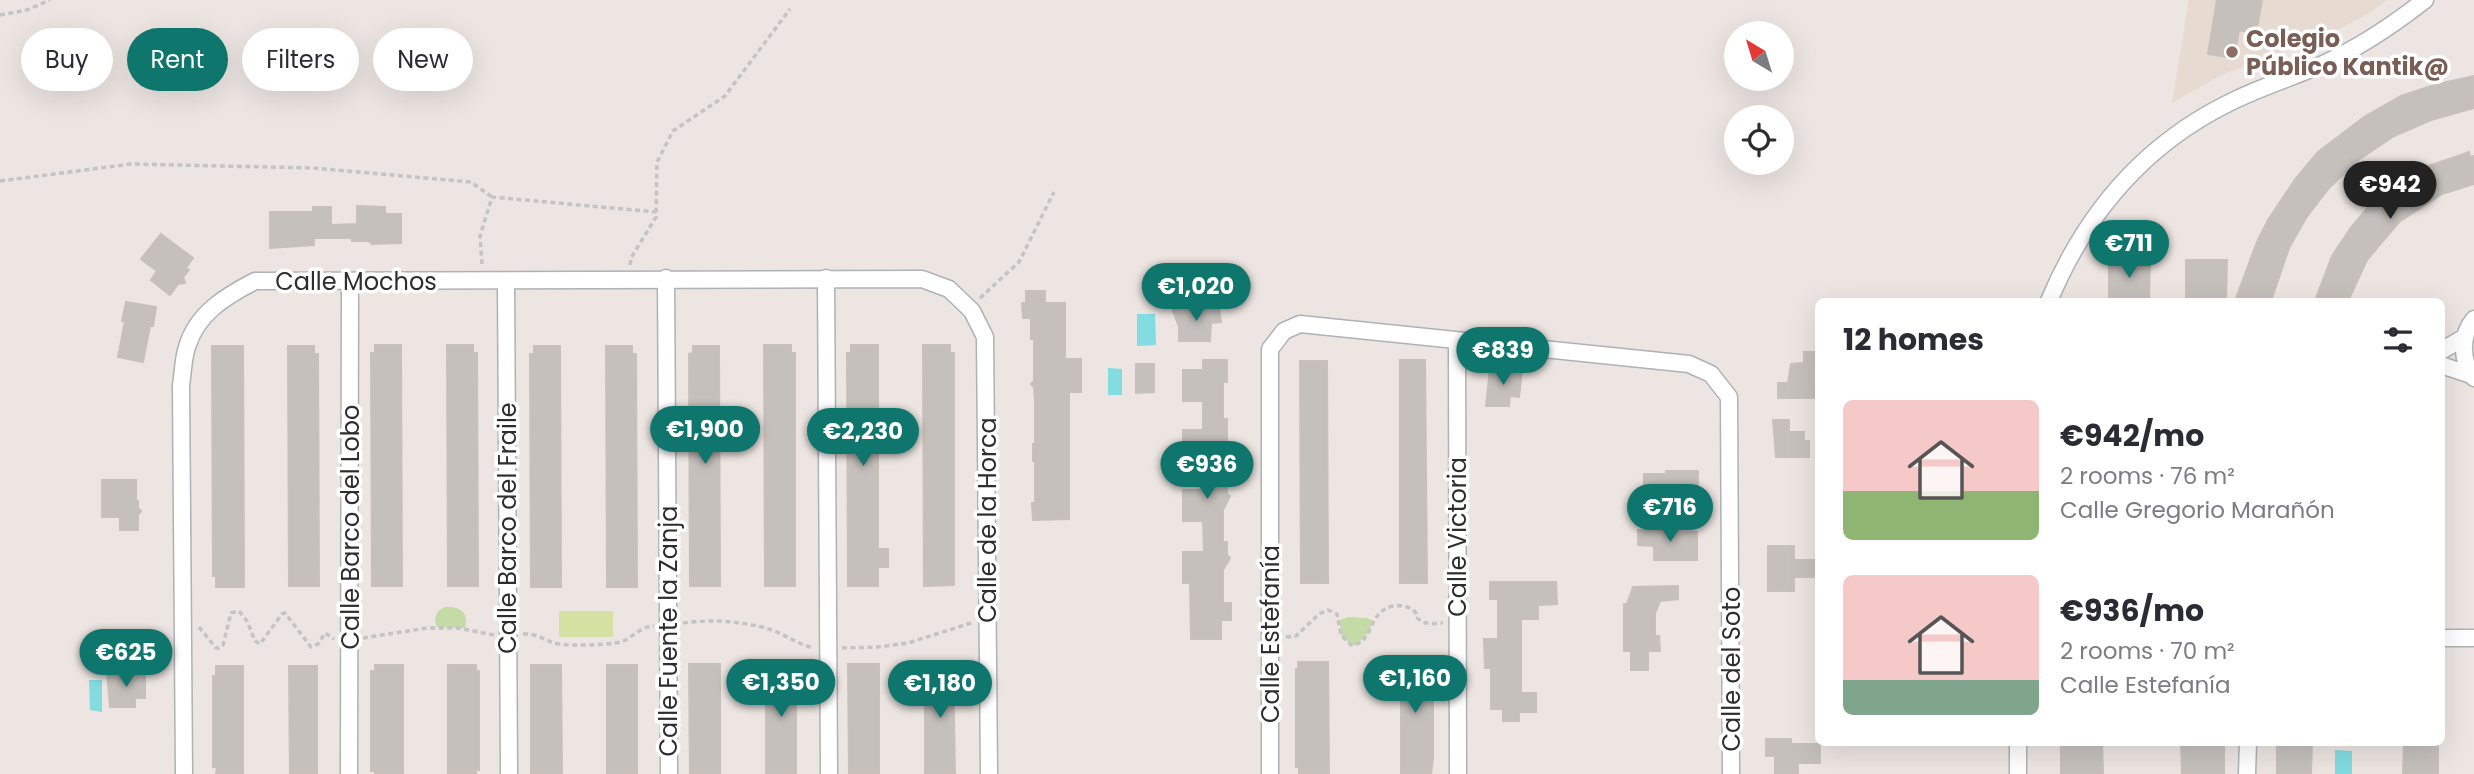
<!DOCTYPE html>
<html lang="en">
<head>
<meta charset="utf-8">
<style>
	body { margin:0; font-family:Poppins,sans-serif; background:#f7f7f7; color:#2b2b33; height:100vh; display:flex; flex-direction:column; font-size:26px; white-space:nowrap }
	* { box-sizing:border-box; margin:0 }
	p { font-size:23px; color:#7c7c81 }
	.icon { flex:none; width:38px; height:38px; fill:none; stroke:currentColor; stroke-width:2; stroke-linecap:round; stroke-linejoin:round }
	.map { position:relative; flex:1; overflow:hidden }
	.side { position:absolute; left:1815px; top:298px; width:630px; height:448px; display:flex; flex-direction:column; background:#fff; border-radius:10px; box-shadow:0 7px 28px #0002 }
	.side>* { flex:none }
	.top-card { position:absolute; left:21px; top:28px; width:665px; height:63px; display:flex; gap:14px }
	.needle { width:46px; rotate:322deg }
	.fabs { position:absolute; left:1724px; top:21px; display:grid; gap:14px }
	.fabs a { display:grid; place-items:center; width:70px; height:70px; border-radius:50%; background:#fff; box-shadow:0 7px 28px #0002; font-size:35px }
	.price { position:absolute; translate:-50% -60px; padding:0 16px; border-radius:24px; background:#0f766e; color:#fff; font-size:23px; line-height:46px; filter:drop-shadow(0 2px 4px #0008) }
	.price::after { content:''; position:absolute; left:50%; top:42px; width:21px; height:16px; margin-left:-10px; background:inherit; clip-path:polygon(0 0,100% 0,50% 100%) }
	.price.current { background:#222; color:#fff }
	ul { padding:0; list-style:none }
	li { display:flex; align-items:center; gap:21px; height:175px; padding:0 28px }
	li span { display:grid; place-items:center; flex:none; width:196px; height:140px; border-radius:10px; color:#555 }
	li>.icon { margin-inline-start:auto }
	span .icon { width:84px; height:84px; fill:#fffc; stroke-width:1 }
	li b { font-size:30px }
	h2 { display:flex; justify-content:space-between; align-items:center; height:84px; padding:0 28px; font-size:30px }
	.pill { padding:0 24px; border-radius:32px; background:#fff; box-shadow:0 7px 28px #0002; font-size:24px; line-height:63px }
	.pill.current { background:#0f766e; color:#fff }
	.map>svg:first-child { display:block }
	.education { fill:#e7dad0 }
	.green { fill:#c4dba5 }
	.pitch { fill:#d5e1a2 }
	.water { fill:#82dce0 }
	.building { fill:#c5c0bc; stroke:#c8c0bb; stroke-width:2 }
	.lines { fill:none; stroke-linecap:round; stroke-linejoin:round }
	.street-casing { stroke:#adb2b7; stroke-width:19 }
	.path { stroke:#c4c4c4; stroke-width:3.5; stroke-dasharray:5 3.5; stroke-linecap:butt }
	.street { stroke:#fff; stroke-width:16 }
	.education-dot { fill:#8d6e63; stroke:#fff; stroke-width:2.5 }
	.labels { text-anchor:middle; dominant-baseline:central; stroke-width:7; stroke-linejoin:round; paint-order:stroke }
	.education-label { font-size:24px; font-weight:bold; fill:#785e54; stroke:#fff; text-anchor:start }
	.street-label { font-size:24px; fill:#2d2d2d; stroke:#fff }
</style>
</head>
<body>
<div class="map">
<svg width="2474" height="774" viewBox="0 0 2474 774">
	<rect width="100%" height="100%" fill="#ece5e1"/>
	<path class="education" d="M2189,0H2387L2371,12L2334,32L2221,75L2172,103Z"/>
	<g class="green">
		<path d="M445,607C460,606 469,612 465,628L437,627C433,618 436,611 445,607Z"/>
		<path d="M1349,617L1367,618L1373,621L1368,633L1357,645H1351L1341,635L1340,620Z"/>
	</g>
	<rect class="pitch" x="559" y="611" width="54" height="26"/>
	<g class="water">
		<path d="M1137,314H1155L1156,345L1137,346Z"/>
		<path d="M1108,368L1122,369V395H1108Z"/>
		<path d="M89,680H102V712L90,710Z"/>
		<path d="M2335,750L2352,751V774H2335Z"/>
	</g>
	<g class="building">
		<path d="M2217,0H2262L2256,34L2239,30L2234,58L2208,54Z"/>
		<path d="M2474,76V108L2431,120L2394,136L2357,161L2329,188L2306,218L2289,248L2271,301H2235L2257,242L2268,220L2296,178L2318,152L2364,117L2401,96L2434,85Z"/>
		<path d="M2469,152L2470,157L2474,156V184L2442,194L2399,222L2367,260L2348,301H2315L2332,256L2352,226L2372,203L2390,188L2423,168Z"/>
		<path d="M357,206L385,207V214H401V243L372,244L369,241H352V238H314V245L270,248V212H313V207H331V225L357,224Z"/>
		<path d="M161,234L193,258L186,268L189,270L183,277L185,283L178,284L170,295L151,280L157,271L141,259Z"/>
		<path d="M2109,260H2150L2149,301H2109Z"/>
		<path d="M2186,260H2227L2226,301H2186Z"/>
		<path d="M1026,291H1045V303H1065V359H1081V392H1069V519L1033,520L1032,503H1035V461H1033V444H1035V401L1034,387L1031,384L1034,381V339H1031V318H1023L1022,303H1026Z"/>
		<path d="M126,302L156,307L153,326H150L143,362L118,357L125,321H122Z"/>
		<path d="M1172,308H1219L1221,322L1211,323L1210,341H1179V327Z"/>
		<path d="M375,345H401L402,586H372L371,353H375Z"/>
		<path d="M447,345H473V353H477L478,586H448Z"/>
		<path d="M764,345H791V353H795V586H765Z"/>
		<path d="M851,345H878V549H888V567H878V586H848L847,353H851Z"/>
		<path d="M923,345H950V353H954V585L924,586Z"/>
		<path d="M212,346H243L244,587H216V576H213Z"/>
		<path d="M288,346H314V354H318L319,586H289Z"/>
		<path d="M534,346H560L561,587H531L530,354H534Z"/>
		<path d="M606,346H632V354H636L637,587H607Z"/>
		<path d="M693,346H719L720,586H690L689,354L693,353Z"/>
		<path d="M1804,352H1818V398H1778V383H1788L1791,364L1804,363Z"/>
		<path d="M1203,360H1227V382H1223V419H1227V441H1223V479H1227V494L1230,496L1223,510V542H1227V555L1230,558L1223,570V603H1231V620H1221V639H1191L1190,583H1183V552H1204L1203,521H1183V490H1203L1204,461H1183V430H1203V401H1183V370H1203Z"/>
		<path d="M1400,360H1425L1427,583H1400Z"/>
		<path d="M1300,361H1327L1328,583H1301Z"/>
		<path d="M1136,364H1154V392L1136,393Z"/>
		<path d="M1490,368L1522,371L1519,397L1510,396L1509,406H1486Z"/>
		<path d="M1773,420H1789V432H1804V441H1809V457H1776Z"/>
		<path d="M1666,471H1698V501H1644V474H1666Z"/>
		<path d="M102,480H136V501H138V508L141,511L138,515V530H120V517H102Z"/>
		<path d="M1638,530L1697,532V560H1654V546L1638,545Z"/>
		<path d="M1768,546H1794V560H1818V577H1794V591H1768Z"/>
		<path d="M1490,582H1556L1557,604L1538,605V619H1521V693H1536V712H1519V721H1503V709H1491V668H1485L1484,639H1498V599H1490Z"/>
		<path d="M1678,586V599L1660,601L1655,613V636H1659L1660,651H1648V670H1631V651H1624V604H1627L1633,587Z"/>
		<path d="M1298,662H1328L1329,774H1299V767H1296V669H1298Z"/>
		<path d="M1392,662H1431V669L1433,668V759L1431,774H1401V699H1392Z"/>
		<path d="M689,664H720V774H690Z"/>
		<rect x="766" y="664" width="30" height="110"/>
		<path d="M848,664H879V774H849Z"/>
		<path d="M925,664H953L955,774H925Z"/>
		<path d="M375,665H403V774H375V771H371V671H375Z"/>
		<path d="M448,665H476V671H479V770H476V774H448Z"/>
		<path d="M531,665H561L562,774H531Z"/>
		<rect x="607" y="665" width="30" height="109"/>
		<path d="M216,666H243V774H216L217,767H213V676H216Z"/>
		<path d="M289,666H317V774H290Z"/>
		<path d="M107,672L145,674V698H135V707H110Z"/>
		<path d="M1766,739H1791V744H1820V763H1798V774H1775V756H1766Z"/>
		<path d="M2061,742H2102L2103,774H2061Z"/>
		<path d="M2181,742H2224V774H2182Z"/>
		<path d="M2277,742H2312L2311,774H2277Z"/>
		<path d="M2404,742H2438V774H2403Z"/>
	</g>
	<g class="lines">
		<g class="street-casing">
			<g id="street">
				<path d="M666,278L669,774"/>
				<path d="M826,278L829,774"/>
				<path d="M506,282L509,774"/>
				<path d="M2049,301C2087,210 2147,141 2237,99C2264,86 2293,77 2321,65C2359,48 2393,25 2425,0"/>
				<path d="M2474,319C2460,336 2461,361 2474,378"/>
				<path d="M1457,342L1458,774"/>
				<path d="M2441,351L2465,337"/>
				<path d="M2441,365L2471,375"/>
				<path d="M2441,638H2474"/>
				<path d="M184,774L181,385C183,373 183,359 187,347C197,313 226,296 255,281L922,279L949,289L972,311L985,337L989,774"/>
				<path d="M349,774L350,281"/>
				<path d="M1270,774V349L1284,331L1300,324L1689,364L1711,374L1729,397L1731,774"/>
				<path d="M2018,774V742"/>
				<path d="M2247,774L2248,742"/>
			</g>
		</g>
		<g class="path">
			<path d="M0,15L27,10L50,0"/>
			<path d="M0,181L131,164L314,168L471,182L492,197"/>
			<path d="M482,264L480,236L492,197L656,212"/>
			<path d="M630,265L631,258L656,217L657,162L673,131L725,96L790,9"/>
			<path d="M980,298L1019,262L1054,192"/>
			<path d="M683,623C712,619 744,621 772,630C786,635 799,645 814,648"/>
			<path d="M199,627L216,648H219L223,645L231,613L239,611L247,621L255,641L260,644L282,614L285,613L311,647L318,644L325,633L334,639"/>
			<path d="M523,634C539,633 545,642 559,644C577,646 598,645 615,643C631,642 638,626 654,626"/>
			<path d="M1286,637L1296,636L1319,614L1328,610L1337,614L1341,635L1351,645C1374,645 1367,610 1394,606C1401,605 1410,606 1415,612C1422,619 1413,615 1421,621C1426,625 1437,623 1443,623"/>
			<path d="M363,638L427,628H458L494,635"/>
			<path d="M842,648L878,647L908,643L971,623"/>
		</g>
		<use href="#street" class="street"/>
	</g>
	<circle class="education-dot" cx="2232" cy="52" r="7"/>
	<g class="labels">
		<g class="education-label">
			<text x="2246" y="38">Colegio<tspan x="2246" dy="28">Público Kantik@</tspan></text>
		</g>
		<g class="street-label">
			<text x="356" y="281">Calle Mochos</text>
			<text transform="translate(987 520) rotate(-90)">Calle de la Horca</text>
			<text transform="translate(350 527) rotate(-90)">Calle Barco del Lobo</text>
			<text transform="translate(507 528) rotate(-90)">Calle Barco del Fraile</text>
			<text transform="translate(1457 537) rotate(-90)">Calle Victoria</text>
			<text transform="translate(668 631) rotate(-90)">Calle Fuente la Zanja</text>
			<text transform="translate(1270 634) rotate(-90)">Calle Estefanía</text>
			<text transform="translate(1731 669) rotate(-90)">Calle del Soto</text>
		</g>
	</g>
</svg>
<div class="fabs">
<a><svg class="needle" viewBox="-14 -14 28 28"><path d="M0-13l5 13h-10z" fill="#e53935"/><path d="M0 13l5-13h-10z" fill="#7c7c81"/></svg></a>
<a><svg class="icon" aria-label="locate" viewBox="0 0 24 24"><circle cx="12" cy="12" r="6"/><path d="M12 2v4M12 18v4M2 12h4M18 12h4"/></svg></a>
</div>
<b class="price current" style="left:2390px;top:221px">€942</b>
<b class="price" style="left:2129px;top:280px">€711</b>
<b class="price" style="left:1196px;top:323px">€1,020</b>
<b class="price" style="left:1503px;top:387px">€839</b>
<b class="price" style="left:705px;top:466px">€1,900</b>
<b class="price" style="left:863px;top:468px">€2,230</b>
<b class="price" style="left:1207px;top:501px">€936</b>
<b class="price" style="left:1670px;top:544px">€716</b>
<b class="price" style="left:126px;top:689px">€625</b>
<b class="price" style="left:1415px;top:715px">€1,160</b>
<b class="price" style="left:781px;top:719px">€1,350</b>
<b class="price" style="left:940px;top:720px">€1,180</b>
<div class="top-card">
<a class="pill">Buy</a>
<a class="pill current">Rent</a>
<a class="pill">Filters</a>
<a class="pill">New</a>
</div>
<section class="side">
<h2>12 homes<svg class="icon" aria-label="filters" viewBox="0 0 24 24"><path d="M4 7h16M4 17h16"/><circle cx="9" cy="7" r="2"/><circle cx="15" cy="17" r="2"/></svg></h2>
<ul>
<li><span style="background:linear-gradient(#f6c9c9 65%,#8fb573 0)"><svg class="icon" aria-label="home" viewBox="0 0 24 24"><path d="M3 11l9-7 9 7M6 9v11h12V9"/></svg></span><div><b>€942/mo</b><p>2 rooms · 76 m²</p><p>Calle Gregorio Marañón</p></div></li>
<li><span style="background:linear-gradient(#f6c9c9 75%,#7fa58c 0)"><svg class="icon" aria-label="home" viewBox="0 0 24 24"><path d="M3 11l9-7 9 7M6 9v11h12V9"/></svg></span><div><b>€936/mo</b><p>2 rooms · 70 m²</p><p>Calle Estefanía</p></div></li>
</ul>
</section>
</div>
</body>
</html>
